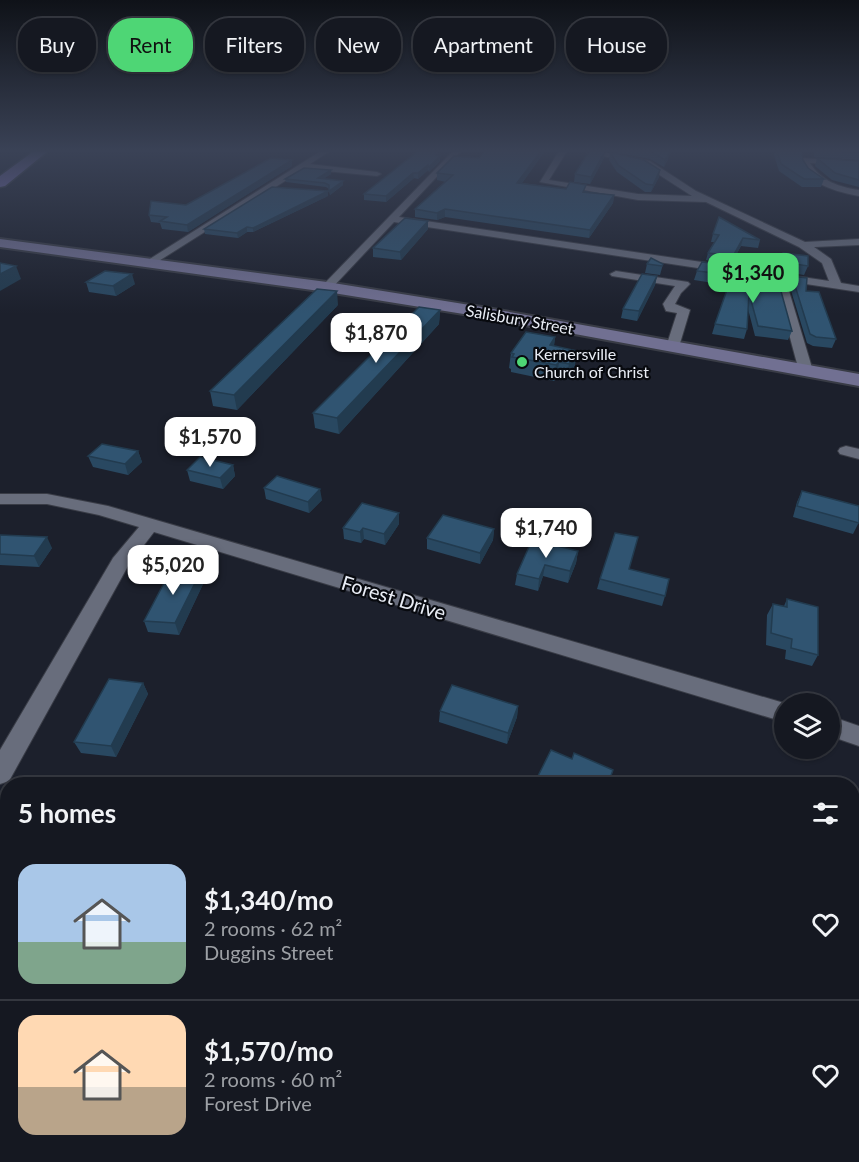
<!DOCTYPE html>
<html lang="en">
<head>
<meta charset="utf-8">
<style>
	body { margin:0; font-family:Lato,sans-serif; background:#22252e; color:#f1f3f6; height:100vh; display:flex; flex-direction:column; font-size:22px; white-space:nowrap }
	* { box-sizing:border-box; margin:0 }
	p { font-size:20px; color:#9da0a5 }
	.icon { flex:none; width:33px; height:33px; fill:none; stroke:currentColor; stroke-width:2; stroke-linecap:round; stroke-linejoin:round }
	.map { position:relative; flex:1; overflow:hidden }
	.sheet { position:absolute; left:0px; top:777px; width:860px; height:386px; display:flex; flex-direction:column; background:#151821; border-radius:24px 24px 0 0; box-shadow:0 2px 4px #0004,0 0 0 2px #34373f }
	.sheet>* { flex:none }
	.hud { position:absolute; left:18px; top:18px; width:824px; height:54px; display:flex; gap:12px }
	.controls { position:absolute; left:774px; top:693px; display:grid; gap:12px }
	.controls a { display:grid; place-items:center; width:66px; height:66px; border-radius:50%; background:#151821; box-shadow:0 2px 4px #0004,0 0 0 2px #34373f; font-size:30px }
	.price { position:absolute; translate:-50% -51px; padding:0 14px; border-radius:12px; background:#fff; color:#222; font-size:20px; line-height:39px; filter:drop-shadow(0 2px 3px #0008) }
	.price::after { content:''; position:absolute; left:50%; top:36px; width:18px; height:14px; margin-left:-9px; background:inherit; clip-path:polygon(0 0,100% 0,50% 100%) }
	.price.active { background:#4ed675; color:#111 }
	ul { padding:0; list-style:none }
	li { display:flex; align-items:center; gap:18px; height:150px; padding:0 18px }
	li+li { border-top:2px solid #34373f }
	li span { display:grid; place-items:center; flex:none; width:168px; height:120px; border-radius:18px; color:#555 }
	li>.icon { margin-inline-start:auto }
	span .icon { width:72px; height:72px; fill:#fffc; stroke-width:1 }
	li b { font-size:26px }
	h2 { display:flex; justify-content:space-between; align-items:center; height:72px; padding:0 18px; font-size:26px }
	.chip { padding:0 21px; border-radius:24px; background:#151821; box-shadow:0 2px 4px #0004,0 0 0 2px #34373f; font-size:21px; line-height:54px }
	.chip.active { background:#4ed675; color:#111 }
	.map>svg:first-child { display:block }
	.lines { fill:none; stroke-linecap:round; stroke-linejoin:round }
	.minor-casing { stroke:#393c46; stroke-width:2 }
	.secondary-casing { stroke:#393c46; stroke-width:4 }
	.motorway-casing { stroke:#393c46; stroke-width:3 }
	.minor { fill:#686d7c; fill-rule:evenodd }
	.secondary { fill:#717092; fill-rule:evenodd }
	.motorway { fill:#8677c4; fill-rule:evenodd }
	.wall { fill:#294861 }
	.shaded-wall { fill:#223b4f }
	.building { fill:#305471; stroke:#223b4f; stroke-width:1.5 }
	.poi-dot { fill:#4ed675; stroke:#080a0f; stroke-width:2 }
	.labels { text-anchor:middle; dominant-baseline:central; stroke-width:4.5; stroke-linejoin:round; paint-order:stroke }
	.far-street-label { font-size:16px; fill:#e9edf5; stroke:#080a0f }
	.far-poi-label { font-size:16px; fill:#e9edf5; stroke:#080a0f; text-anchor:start }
	.street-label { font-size:20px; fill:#e9edf5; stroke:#080a0f }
</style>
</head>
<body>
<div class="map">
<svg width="859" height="1162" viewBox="0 0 859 1162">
	<rect width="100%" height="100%" fill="#1c202c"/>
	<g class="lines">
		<g class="minor-casing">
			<g id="minor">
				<path d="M321,151H330L310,164L377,172L381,174L377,176L304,169L154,264L150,265L145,262Z"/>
				<path d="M453,151H461L399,217L829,281L822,263L799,247L706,202L638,200L540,182L559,151H567L549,180L638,194L692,196L644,165L581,151H597L650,161L696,191L805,242L859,239V245L814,247L831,259L841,283L859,286V292L786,281L813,371L806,375L799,371L775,282L777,280L394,222L331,289H323V285Z"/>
				<path d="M801,158L859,162V166L810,163C821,181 839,187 859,190V196C838,192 803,184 801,158Z"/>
				<path d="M616,271L688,282L690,284L681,293L675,304L690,310L678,350L673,351L666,347L677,313L666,311L663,304L675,286L612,276L610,274Z"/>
				<path d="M846,446L859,449V459L840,454L838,451L840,448Z"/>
				<path d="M0,494H47L108,506L784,703V722L154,532L128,566L9,781L0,784V750L113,558L139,527L99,515L47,504H0Z"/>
				<path d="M830,716L859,726V746L830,736Z"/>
			</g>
		</g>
		<g class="secondary-casing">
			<path id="secondary" d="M0,239L327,282L476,306L859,374V386L476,316L327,292L0,247Z"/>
		</g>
		<g class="motorway-casing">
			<path id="motorway" d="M34,151H48L5,186L0,187V176Z"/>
		</g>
		<use href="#minor" class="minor"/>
		<use href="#secondary" class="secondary"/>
		<use href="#motorway" class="motorway"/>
	</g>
	<g class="wall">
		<path d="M485,151H545L522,183L614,195L613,203L589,238L445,217L437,220L415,217V209L446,182L437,180V173L479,158Z"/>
		<path d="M607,151H669L668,159L664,167L650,159Z"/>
		<path d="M775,151H802L803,160L808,168L824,179L821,187H802L779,171L774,155Z"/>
		<path d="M814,151H859V160L814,157Z"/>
		<path d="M440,152V161L429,172L428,170L418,179L414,178L386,202L364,200V194Z"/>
		<path d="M610,152L659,177L651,192H645L617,172L609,160Z"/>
		<path d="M604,158L590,184L574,182L575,174Z"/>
		<path d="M817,158L859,161V187L832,180L815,166Z"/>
		<path d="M292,166L188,232L162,229L160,223L151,222L149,215L186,205Z"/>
		<path d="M331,170V174L323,179L343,181V185L330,195L329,189L326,187L286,182L285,179Z"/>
		<path d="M328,196L253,232H247L238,238L205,234L204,229Z"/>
		<path d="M428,229L401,260L373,257V248Z"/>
		<path d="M713,234L760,240L758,248L741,246L731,264L706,260L708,253L715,242H711Z"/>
		<path d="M783,253L808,266L804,275L778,271L780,261Z"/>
		<path d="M647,264H663L660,275L645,273Z"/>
		<path d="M697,271L725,274L720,284L694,280Z"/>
		<path d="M657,276L655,285L637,321L621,318L623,309Z"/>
		<path d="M792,276L806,291L836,339L832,348L813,346L807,343L789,284Z"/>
		<path d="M745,281L792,331L788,340L755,336L748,309L747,329L744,339L712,334L715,324Z"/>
		<path d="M86,282L135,284L116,296L89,292Z"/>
		<path d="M338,305L237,410L213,406L210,391Z"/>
		<path d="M440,310L439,324L339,434L315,428L313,413Z"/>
		<path d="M555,337L554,346L575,365L566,379L557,377L554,381L511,372V369L509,368L511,353Z"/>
		<path d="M138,451L142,462L128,475L93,467L88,456Z"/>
		<path d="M233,465L235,476L223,489L190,481L187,470Z"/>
		<path d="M264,488L322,500L309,513L266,499Z"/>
		<path d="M802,491L859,522L853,534L793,517L797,502Z"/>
		<path d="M399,524L385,545L364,539L361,543L344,539L343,528Z"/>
		<path d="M494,529L493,540L480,564L427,549V538Z"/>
		<path d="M0,535L52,548L39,567L0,565Z"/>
		<path d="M578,551L576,563L568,583L543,576L538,591L515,585L517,574Z"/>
		<path d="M629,569L665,596L662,606L597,589L600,579Z"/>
		<path d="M204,582L179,635L148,632L144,621Z"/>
		<path d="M787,599L818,655L812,666L785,659L786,650L766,645L767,615L773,604L784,606Z"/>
		<path d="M143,683L148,694L116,757L81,753L74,742Z"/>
		<path d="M518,706L517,717L507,744L439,722L440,711Z"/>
		<path d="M538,776L608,784H537Z"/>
		<path d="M852,798L859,800V858L852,855Z"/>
		<path d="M8,924V1008L0,1007V940Z"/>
		<path d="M673,1155H729L727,1162H683Z"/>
		<path d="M840,1155H852L859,1162H840Z"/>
	</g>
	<g class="shaded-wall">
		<path d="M541,151H545L517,190V183Z"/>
		<path d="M605,151L604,158L590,184L591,177Z"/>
		<path d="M440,152V161L429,172V167L436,155Z"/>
		<path d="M670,152L668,159L664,167L665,160Z"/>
		<path d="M292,160V166L188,232L187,225Z"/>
		<path d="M428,165V170L418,179V173Z"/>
		<path d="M331,170V174L318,182V178Z"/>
		<path d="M660,170L659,177L651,192L653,185Z"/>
		<path d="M413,173L414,178L386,202V196Z"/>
		<path d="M343,181V185L330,195L329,191Z"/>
		<path d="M328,191V196L253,232V228Z"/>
		<path d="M614,195L613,203L589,238L590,230Z"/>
		<path d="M445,209V217L437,220V213Z"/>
		<path d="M428,221V229L401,260L400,252Z"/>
		<path d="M247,227V232L238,238L237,233Z"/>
		<path d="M743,238L741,246L731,264L733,256Z"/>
		<path d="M728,265L725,274L720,284L723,274Z"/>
		<path d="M16,266L21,279L0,291V274Z"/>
		<path d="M132,274L135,284L116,296L113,286Z"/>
		<path d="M657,276L655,285L637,321L639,311Z"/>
		<path d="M337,291L338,305L237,410L234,395Z"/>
		<path d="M440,310L439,324L339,434L337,418Z"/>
		<path d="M555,337L553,352L550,345Z"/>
		<path d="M577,351L575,365L566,379L569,364Z"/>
		<path d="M559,362L557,377L554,381L556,365Z"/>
		<path d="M138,451L142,462L128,475L125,464Z"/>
		<path d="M233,465L235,476L223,489L220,478Z"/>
		<path d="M320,489L322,500L309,513L308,502Z"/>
		<path d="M399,513V524L385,545L384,534Z"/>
		<path d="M363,528L364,539L361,543L360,532Z"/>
		<path d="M494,529L493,540L480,564V553Z"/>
		<path d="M47,537L52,548L39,567L34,556Z"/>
		<path d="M578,551L576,563L568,583L570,571Z"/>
		<path d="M545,565L543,576L538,591L539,579Z"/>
		<path d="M201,571L204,582L179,635L175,623Z"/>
		<path d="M143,683L148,694L116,757L111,746Z"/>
		<path d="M518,706L517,717L507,744L508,733Z"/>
	</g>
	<g class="building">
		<path d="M418,151L440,152L436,155L440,156L429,167L428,165L418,173H413L386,196L364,194Z"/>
		<path d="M485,151H541L517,183L566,189L570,182L586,185L583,192L614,195L590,230L445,209L437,213L415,209L453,175L437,173L454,156L479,158Z"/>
		<path d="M589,151H605L591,177L575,174Z"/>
		<path d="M648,151H669L670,152L665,160L652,152Z"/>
		<path d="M777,151H802L803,160L808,168L824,179H804L781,164Z"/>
		<path d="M833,151H859V153Z"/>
		<path d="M610,152L644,160L660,170L653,185L646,184L618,165Z"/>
		<path d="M271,158L292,160L187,225L160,221L167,217L149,215L151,201L186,205Z"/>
		<path d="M817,158L859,161V180L835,173Z"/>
		<path d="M304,168L331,170L318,178L343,181L329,191V185L325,183L285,179Z"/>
		<path d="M272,187L328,191L253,228L247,227L237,233L204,229Z"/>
		<path d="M719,217L760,240L743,238L733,256L708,253L719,235L713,234Z"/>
		<path d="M405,218L428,221L400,252L373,248Z"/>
		<path d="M783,253L808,256V266L781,262Z"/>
		<path d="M651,258L663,264L662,266L647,264Z"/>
		<path d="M702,262L728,265L723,274L697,271Z"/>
		<path d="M0,263L16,266L0,274Z"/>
		<path d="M735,267L748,269L745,281L779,284L792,331L758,326L749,293L747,329L715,324Z"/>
		<path d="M105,271L132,274L113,286L86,282Z"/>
		<path d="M642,274L657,276L639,311L623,309Z"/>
		<path d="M792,276L807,278L806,291L819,292L836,339L816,337L810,334Z"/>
		<path d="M317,289L337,291L234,395L210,391Z"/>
		<path d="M419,307L440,310L337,418L313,413Z"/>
		<path d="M526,332L555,337L550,345L577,351L569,364L559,362L556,365L512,357L514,354L511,353Z"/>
		<path d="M102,444L138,451L125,464L88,456Z"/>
		<path d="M200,457L233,465L220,478L187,470Z"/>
		<path d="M277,476L320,489L308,502L264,488Z"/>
		<path d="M802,491L859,506V523L797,506Z"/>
		<path d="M362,503L399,513L384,534L363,528L360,532L343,528Z"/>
		<path d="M443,515L494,529L480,553L427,538Z"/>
		<path d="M615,533L638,537L629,569L669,579L665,596L600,579Z"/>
		<path d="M0,535L47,537L34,556L0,554Z"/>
		<path d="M532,540L578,551L570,571L545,565L539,579L517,574Z"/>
		<path d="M172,568L201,571L175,623L144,621Z"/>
		<path d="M787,599L818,607V655L791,648L792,639L771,633L773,604L787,607Z"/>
		<path d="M109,679L143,683L111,746L74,742Z"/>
		<path d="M452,685L518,706L508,733L440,711Z"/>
		<path d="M551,750L572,759L574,753L613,770L608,784H557L538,776Z"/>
		<path d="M789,778L810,784H788Z"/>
		<path d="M64,779L105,780L103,784H62Z"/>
		<path d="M852,798L859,800V838L852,836Z"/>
		<path d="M8,924V1001L0,1000V940Z"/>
		<path d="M852,1106L859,1109V1162H851V1155H852Z"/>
		<path d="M687,1155H729L727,1162H697Z"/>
	</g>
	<linearGradient id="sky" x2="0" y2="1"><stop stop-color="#0f1218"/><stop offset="0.48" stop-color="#3a4256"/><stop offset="1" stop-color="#3a4256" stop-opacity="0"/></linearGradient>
	<rect width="859" height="314" fill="url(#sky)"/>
	<circle class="poi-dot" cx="522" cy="362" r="6"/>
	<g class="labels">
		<g class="far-street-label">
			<text transform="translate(520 319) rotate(10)">Salisbury Street</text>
		</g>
		<g class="far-poi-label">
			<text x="534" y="353">Kernersville<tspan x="534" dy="18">Church of Christ</tspan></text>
		</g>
		<g class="street-label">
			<text transform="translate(394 597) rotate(17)">Forest Drive</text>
		</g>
	</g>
</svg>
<div class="controls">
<a><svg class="icon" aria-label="layers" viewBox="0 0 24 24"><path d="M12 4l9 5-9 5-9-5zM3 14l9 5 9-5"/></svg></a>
</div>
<b class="price active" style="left:753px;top:304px">$1,340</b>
<b class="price" style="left:376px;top:364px">$1,870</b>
<b class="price" style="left:210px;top:468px">$1,570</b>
<b class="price" style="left:546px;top:559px">$1,740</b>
<b class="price" style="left:173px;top:596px">$5,020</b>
<div class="hud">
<a class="chip">Buy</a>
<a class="chip active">Rent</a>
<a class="chip">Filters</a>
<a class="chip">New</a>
<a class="chip">Apartment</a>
<a class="chip">House</a>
</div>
<section class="sheet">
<h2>5 homes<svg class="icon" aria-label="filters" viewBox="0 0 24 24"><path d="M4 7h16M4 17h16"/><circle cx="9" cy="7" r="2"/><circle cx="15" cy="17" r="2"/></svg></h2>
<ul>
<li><span style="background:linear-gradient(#a9c7e8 65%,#7fa58c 0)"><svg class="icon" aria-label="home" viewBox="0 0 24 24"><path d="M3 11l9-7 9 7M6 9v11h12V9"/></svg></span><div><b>$1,340/mo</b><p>2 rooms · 62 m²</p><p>Duggins Street</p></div><svg class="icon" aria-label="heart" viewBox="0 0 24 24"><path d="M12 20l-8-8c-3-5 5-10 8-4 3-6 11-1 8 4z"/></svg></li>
<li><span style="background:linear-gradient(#ffd9b3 60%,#b9a48a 0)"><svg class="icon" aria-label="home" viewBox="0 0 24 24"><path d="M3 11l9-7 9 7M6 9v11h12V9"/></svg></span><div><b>$1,570/mo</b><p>2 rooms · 60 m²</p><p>Forest Drive</p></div><svg class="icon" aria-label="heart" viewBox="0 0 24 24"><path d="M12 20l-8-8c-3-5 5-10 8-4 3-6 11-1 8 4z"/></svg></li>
</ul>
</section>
</div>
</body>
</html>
